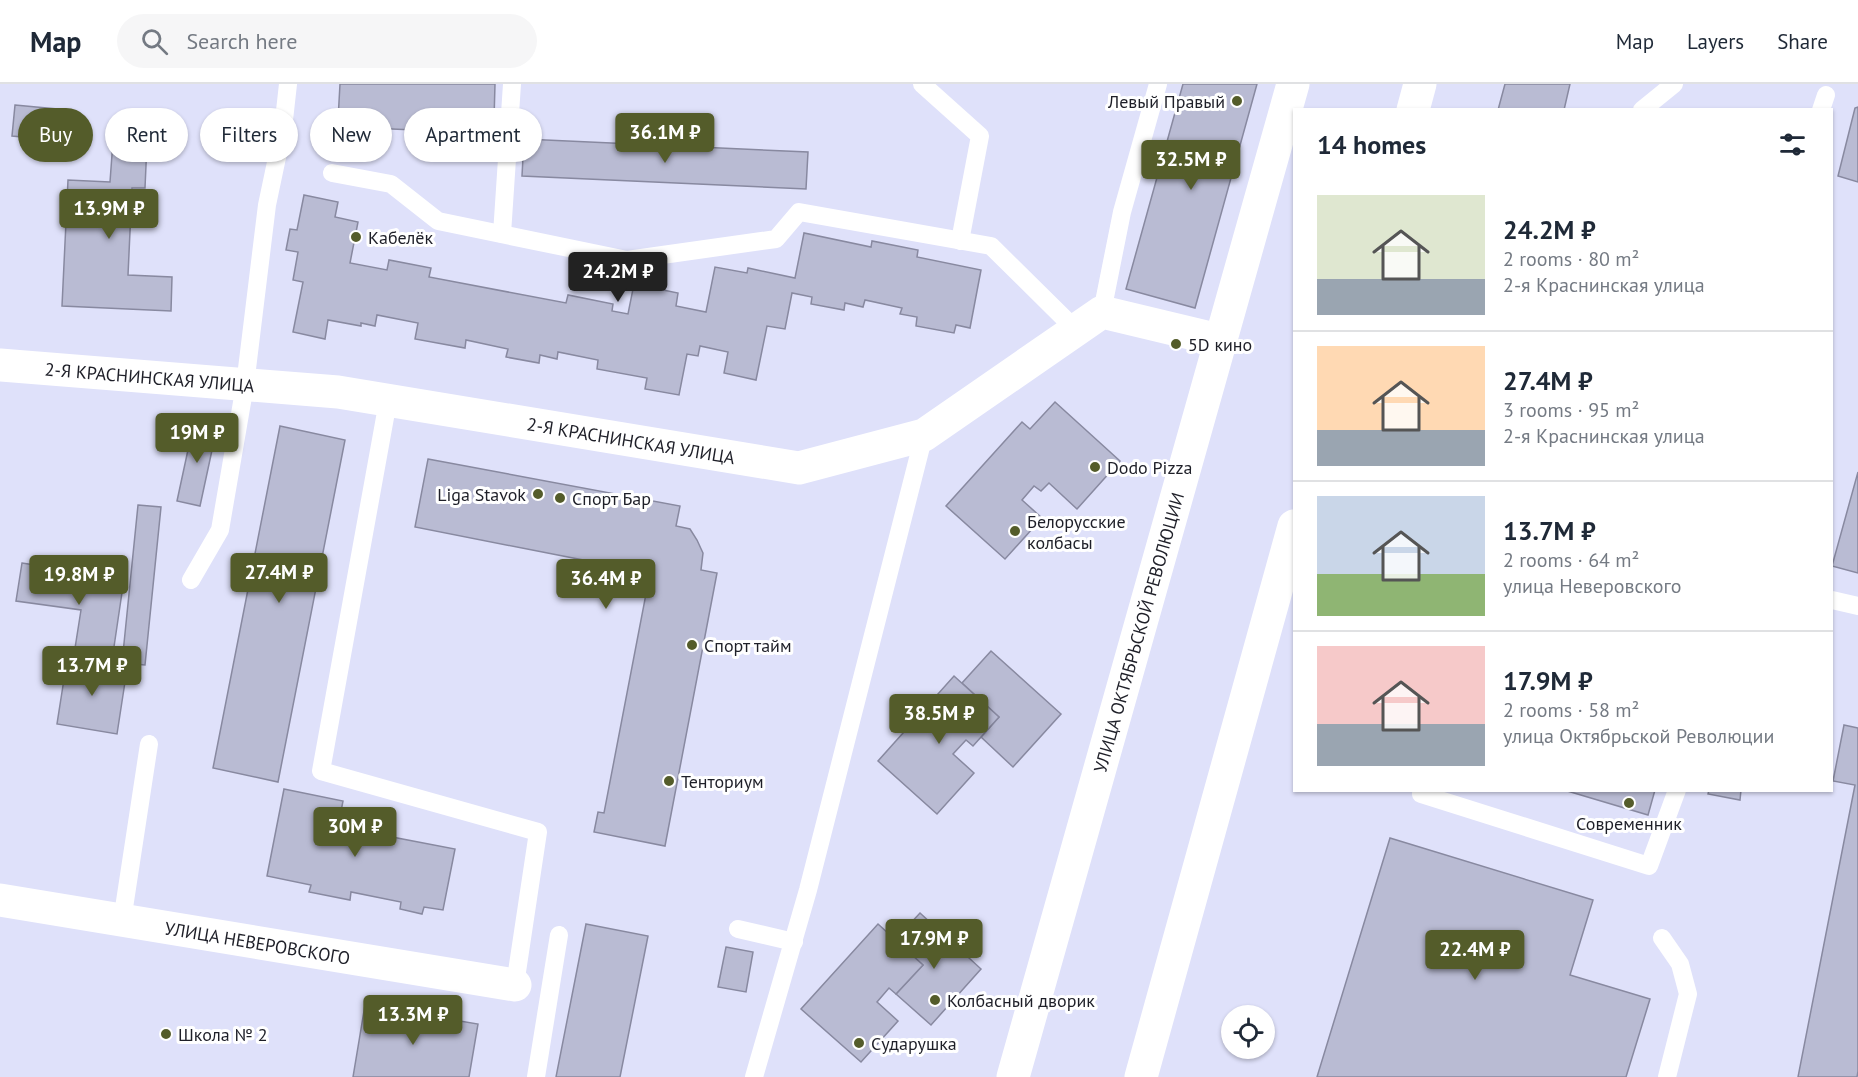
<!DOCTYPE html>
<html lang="en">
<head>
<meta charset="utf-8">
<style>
	body { margin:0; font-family:"PT Sans",sans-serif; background:#f6f6f7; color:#1f2937; height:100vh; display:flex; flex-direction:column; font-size:22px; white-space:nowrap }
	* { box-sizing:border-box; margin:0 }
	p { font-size:20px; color:#747a83 }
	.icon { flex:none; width:33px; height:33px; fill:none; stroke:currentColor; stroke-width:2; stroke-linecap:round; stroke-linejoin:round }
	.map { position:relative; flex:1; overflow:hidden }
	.sheet { position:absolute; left:1293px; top:24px; width:540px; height:684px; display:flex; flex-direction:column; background:#fff; border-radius:0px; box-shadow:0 2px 4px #0004 }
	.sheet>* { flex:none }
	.top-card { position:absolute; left:18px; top:24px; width:570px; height:54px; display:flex; gap:12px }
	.buttons { position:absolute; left:1221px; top:921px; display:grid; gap:12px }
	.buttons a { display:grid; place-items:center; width:54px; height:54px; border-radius:50%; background:#fff; box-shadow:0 2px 4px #0004; font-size:30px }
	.price { position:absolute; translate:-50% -51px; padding:0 14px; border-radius:6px; background:#545c2a; color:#fff; font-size:20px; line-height:39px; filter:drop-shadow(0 2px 3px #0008) }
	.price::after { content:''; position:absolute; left:50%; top:36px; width:18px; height:14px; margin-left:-9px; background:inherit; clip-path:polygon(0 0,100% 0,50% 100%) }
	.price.on { background:#222; color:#fff }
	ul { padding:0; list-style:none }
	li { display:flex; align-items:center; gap:18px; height:150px; padding:0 24px }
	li+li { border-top:2px solid #e0e1e3 }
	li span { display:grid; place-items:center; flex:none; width:168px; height:120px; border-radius:0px; color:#555 }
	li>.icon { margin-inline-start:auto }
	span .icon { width:72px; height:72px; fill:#fffc; stroke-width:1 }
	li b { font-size:26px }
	h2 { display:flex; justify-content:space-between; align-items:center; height:72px; padding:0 24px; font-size:26px }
	.pill { padding:0 21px; border-radius:27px; background:#fff; box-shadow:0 2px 4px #0004; font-size:21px; line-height:54px }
	.pill.on { background:#545c2a; color:#fff }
	header { display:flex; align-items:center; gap:36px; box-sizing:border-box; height:84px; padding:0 30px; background:#fff; border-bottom:2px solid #e0e1e3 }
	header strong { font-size:28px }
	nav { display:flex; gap:33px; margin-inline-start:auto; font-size:21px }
	.search { width:420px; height:54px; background:#f6f6f7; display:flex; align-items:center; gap:15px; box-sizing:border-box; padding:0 21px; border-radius:33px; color:#747a83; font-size:22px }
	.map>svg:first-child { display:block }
	.building { fill:#b9bbd3; stroke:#8889a0; stroke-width:1.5 }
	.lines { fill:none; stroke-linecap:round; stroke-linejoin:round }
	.lane { stroke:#fff; stroke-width:18 }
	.street { stroke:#fff; stroke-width:33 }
	.poi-dot { fill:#545c2a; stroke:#fff; stroke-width:2 }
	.labels { text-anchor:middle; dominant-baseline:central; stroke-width:6; stroke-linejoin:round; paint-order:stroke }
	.poi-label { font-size:18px; fill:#1e1f28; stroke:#fff; text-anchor:start }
	.street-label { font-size:18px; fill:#1e1f28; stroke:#fff }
</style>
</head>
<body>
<header>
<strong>Map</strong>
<div class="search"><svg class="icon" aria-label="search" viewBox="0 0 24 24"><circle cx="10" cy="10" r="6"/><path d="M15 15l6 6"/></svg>Search here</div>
<nav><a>Map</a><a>Layers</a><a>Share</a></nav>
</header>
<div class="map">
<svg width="1858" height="993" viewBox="0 0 1858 993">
	<rect width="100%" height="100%" fill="#dfe1fa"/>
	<g class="building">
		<path d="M340,0H495L494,36L415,32L414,46L370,44V37L338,36Z"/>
		<path d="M1183,0H1257L1195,224L1126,205Z"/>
		<path d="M1505,0H1570L1564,26H1498Z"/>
		<path d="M15,21L57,25L54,56L12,52Z"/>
		<path d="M1858,23V98L1838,92L1855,24Z"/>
		<path d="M524,55L808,68L806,105L522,92Z"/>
		<path d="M113,57L147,59L145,104H132L128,191L172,193L171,227L62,222L68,96L110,98Z"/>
		<path d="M304,111L338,118L335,133L358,138L350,179L387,186L389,176L431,184L429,193L566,219L568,211L613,220L612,227L628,230L634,200L678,209L676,222L706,228L715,183L747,189L748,184L795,194L804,149L871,163L872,157L918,166L917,173L981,186L970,244L956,241L954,249L916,242L917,233L900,230L902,224L865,216L863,223L845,219L844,226L811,220L812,213L792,209L785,245L767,242L756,296L724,289L728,268L700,262L698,272L687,270L679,311L645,305L647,294L597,285L598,276L558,268L557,275L540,271L539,279L506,273L508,265L466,256L465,264L415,255L418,239L377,231L375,242L361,239V242L328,236L325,255L293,248L303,198L293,196L298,168L286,166L290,145L297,146Z"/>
		<path d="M1055,318L1120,377L1077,425L1049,399L1041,407L1034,402L1022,416L1042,434L1005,475L946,422L1022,338L1030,345Z"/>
		<path d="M194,338L217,343L200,422L177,417Z"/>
		<path d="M280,342L345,356L278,698L213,684Z"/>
		<path d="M428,375L680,422L676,442L690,445L697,456L703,469L701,486L717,489L665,762L594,748L598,728L604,729L646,510L636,500L634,486L415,443Z"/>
		<path d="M1858,388V489L1832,482Z"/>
		<path d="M138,421L161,423L145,581L122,579Z"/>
		<path d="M22,479L124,495L111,583L73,577L81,526L16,517Z"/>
		<path d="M991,567L1061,630L1013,683L981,653L999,633L962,599Z"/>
		<path d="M67,576L127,585L117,650L57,640Z"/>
		<path d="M954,592L999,633L973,662L966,656L953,670L974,689L937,730L878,677Z"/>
		<path d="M1844,641L1858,644V987L1857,993H1798L1855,701L1833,697Z"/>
		<path d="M284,705L343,717L337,748L370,755L371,749L455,765L443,826L424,823L422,830L400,825L401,818L351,808L350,816L309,808L311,801L267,792Z"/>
		<path d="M1564,706H1655L1648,731Z"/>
		<path d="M1709,706H1741L1740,716L1708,710Z"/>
		<path d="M1390,754L1593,816L1570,891L1650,915L1626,993H1317Z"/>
		<path d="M920,829L981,885L931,941L896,910L923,881L895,856Z"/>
		<path d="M586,840L648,852L620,993H556Z"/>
		<path d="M878,840L923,881L896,910L889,904L877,918L898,937L861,978L801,925Z"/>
		<path d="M726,863L753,868L746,908L718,903Z"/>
		<path d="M365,921L478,940L469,993H353Z"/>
	</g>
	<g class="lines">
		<g class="lane">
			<path d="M922,0L980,52L960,157"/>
			<path d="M1642,26L1674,0"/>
			<path d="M1821,26L1826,11"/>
			<path d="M332,89L391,100L438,137L627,176L776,155L799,128L991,162L1075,245"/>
			<path d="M502,150L512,0"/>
			<path d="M1102,228L1122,128L1158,0"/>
			<path d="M388,317L321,687L538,748L515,901"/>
			<path d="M191,496L220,446L245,301L267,121L283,45L288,0"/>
			<path d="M1832,516L1858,522"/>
			<path d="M1421,710L1649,782L1677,706"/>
			<path d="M122,837L149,660"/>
			<path d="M738,845L794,858"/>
			<path d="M1662,854L1680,880L1688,910L1667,993"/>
			<path d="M536,993L559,851"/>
			<path d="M754,993L808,806L924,351"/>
		</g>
		<g class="street">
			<path d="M1413,26L1420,0"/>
			<path id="s1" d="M0,281L338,308L799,384L924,351L1102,228L1219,256"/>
			<path id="s2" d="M0,816L515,901"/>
			<path id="s3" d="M1013,993L1293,0"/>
			<path d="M1141,993L1294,442"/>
		</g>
	</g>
	<g class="poi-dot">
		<circle cx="1237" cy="17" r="6"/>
		<circle cx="356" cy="153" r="6"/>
		<circle cx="1176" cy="260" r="6"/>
		<circle cx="1095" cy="383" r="6"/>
		<circle cx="538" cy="410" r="6"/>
		<circle cx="560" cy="414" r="6"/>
		<circle cx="1015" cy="447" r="6"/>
		<circle cx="692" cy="561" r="6"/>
		<circle cx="669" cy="697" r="6"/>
		<circle cx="1629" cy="719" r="6"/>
		<circle cx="935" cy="916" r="6"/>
		<circle cx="166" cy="950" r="6"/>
		<circle cx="859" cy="959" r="6"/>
	</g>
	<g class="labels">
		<g class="poi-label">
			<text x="1225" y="17" text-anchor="end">Левый Правый</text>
			<text x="368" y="153">Кабелёк</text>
			<text x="1188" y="260">5D кино</text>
			<text x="1107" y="383">Dodo Pizza</text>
			<text x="526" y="410" text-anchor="end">Liga Stavok</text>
			<text x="572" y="414">Спорт Бар</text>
			<text x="1027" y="437">Белорусские<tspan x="1027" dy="21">колбасы</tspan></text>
			<text x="704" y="561">Спорт тайм</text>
			<text x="681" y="697">Тенториум</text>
			<text x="1629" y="739" text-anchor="middle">Современник</text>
			<text x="947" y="916">Колбасный дворик</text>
			<text x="178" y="950">Школа № 2</text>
			<text x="871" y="959">Сударушка</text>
		</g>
		<g class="street-label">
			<text stroke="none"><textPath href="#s1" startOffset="150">2-Я КРАСНИНСКАЯ УЛИЦА</textPath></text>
			<text stroke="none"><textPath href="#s1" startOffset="636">2-Я КРАСНИНСКАЯ УЛИЦА</textPath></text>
			<text stroke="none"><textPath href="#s3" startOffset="462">УЛИЦА ОКТЯБРЬСКОЙ РЕВОЛЮЦИИ</textPath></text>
			<text stroke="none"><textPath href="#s2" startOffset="261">УЛИЦА НЕВЕРОВСКОГО</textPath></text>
		</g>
	</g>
</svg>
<div class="buttons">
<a><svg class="icon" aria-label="locate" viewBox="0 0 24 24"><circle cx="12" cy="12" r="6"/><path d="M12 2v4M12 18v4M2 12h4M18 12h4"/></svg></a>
</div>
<b class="price" style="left:665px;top:80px">36.1M ₽</b>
<b class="price" style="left:1191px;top:107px">32.5M ₽</b>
<b class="price" style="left:109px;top:156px">13.9M ₽</b>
<b class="price on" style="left:618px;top:219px">24.2M ₽</b>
<b class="price" style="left:197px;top:380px">19M ₽</b>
<b class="price" style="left:279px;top:520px">27.4M ₽</b>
<b class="price" style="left:79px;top:522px">19.8M ₽</b>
<b class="price" style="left:606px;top:526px">36.4M ₽</b>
<b class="price" style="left:92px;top:613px">13.7M ₽</b>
<b class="price" style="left:939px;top:661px">38.5M ₽</b>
<b class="price" style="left:355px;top:774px">30M ₽</b>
<b class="price" style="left:934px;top:886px">17.9M ₽</b>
<b class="price" style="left:1475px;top:897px">22.4M ₽</b>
<b class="price" style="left:413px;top:962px">13.3M ₽</b>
<div class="top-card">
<a class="pill on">Buy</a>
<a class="pill">Rent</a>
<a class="pill">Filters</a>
<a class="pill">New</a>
<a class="pill">Apartment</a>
</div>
<section class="sheet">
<h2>14 homes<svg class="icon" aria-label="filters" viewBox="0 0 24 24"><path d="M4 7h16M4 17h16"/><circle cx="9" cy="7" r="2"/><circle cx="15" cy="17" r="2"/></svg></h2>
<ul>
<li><span style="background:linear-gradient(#dfe7d0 70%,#9aa5b1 0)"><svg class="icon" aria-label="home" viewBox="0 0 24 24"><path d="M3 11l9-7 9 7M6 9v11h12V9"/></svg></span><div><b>24.2M ₽</b><p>2 rooms · 80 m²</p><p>2-я Краснинская улица</p></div></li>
<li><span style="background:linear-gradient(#ffd9b3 70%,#9aa5b1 0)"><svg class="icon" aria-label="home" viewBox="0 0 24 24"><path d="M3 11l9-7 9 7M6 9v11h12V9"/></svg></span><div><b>27.4M ₽</b><p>3 rooms · 95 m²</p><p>2-я Краснинская улица</p></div></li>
<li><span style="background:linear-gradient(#c9d6e8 65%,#8fb573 0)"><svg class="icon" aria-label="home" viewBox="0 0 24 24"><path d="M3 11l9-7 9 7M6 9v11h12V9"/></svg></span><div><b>13.7M ₽</b><p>2 rooms · 64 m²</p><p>улица Неверовского</p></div></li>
<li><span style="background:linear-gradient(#f6c9c9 65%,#9aa5b1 0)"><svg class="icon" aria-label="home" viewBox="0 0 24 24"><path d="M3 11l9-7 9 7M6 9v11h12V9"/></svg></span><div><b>17.9M ₽</b><p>2 rooms · 58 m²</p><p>улица Октябрьской Революции</p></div></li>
</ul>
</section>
</div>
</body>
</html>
